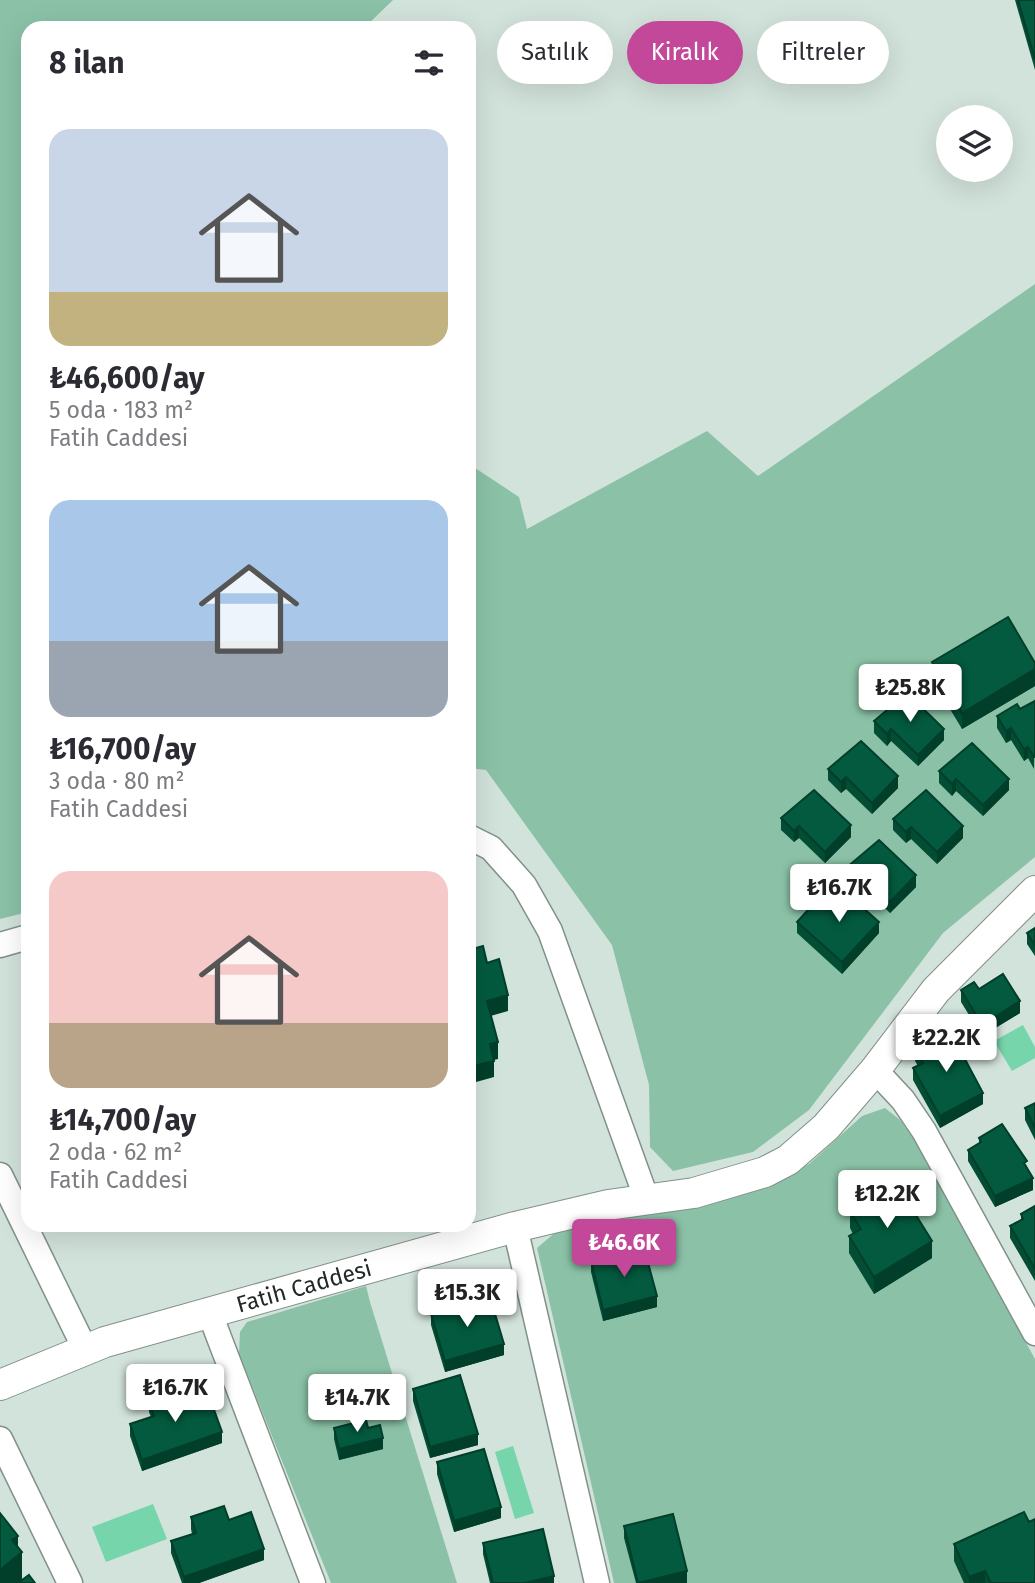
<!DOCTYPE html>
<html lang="tr">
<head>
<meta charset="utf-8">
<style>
	body { margin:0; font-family:"Fira Sans",sans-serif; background:#f7f7f7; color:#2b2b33; height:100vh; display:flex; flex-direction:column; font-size:26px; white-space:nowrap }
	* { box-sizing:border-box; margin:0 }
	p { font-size:23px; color:#7c7c81 }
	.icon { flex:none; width:38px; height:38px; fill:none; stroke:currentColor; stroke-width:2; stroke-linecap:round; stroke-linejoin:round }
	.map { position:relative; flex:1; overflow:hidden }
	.panel { position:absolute; left:21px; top:21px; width:455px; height:1211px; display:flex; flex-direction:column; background:#fff; border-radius:21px; box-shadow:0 7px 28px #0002 }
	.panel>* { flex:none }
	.top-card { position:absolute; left:497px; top:21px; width:432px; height:63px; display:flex; gap:14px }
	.controls { position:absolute; left:936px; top:105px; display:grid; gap:14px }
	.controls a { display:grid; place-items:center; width:77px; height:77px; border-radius:50%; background:#fff; box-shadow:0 7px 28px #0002; font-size:35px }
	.price { position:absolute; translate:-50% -60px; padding:0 16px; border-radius:7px; background:#fff; color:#222; font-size:23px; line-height:46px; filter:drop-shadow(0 2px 4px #0008) }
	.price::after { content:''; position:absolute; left:50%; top:42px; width:21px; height:16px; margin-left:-10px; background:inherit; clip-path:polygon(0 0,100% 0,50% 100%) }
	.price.on { background:#c34899; color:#fff }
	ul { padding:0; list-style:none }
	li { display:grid; align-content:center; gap:14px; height:371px; padding:0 28px }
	li span { display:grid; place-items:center; height:217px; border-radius:21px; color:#555 }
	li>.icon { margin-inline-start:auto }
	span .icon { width:126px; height:126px; fill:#fffc; stroke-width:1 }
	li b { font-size:30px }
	h2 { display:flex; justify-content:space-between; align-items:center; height:84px; padding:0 28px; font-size:30px }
	.pill { padding:0 24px; border-radius:32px; background:#fff; box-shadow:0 7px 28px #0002; font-size:24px; line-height:63px }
	.pill.on { background:#c34899; color:#fff }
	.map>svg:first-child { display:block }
	.green { fill:#8bc2a7 }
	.water { fill:#76d5ab }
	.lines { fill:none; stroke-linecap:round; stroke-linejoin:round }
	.minor-casing { stroke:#819189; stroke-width:27 }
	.tertiary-casing { stroke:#819189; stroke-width:32 }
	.minor { stroke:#fff; stroke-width:24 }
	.tertiary { stroke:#fff; stroke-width:30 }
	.wall { fill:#034d35 }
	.shaded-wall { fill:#023f2b }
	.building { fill:#035a3e; stroke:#023f2b; stroke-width:2 }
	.labels { text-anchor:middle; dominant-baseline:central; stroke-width:7; stroke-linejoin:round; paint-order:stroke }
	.street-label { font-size:23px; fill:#212825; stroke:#fff }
</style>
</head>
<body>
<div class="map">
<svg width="1035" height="1583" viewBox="0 0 1035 1583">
	<rect width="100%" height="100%" fill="#d2e3db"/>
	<g class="green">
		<path d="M0,0H393L364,28H28V912L0,919Z"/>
		<path d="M1035,284V857L943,933L809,1110L753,1152L673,1171L650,1147L649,1085L612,945L486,770L469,768V464L519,497L527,529L707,431L758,476Z"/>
		<path d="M885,1108L900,1120L915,1141L1035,1359V1583H614L537,1248L558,1230L764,1186L809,1164L862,1116Z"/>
		<path d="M366,1286L370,1302L457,1583H331L239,1354L240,1332L247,1322Z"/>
	</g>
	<g class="water">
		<path d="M1023,1025L1035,1047V1058L1012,1071L994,1041Z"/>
		<path d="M513,1446L534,1513L515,1519L495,1452Z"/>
		<path d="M153,1504L167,1539L106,1562L92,1527Z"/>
	</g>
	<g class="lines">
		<g class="minor-casing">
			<g id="minor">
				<path d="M469,837L491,848L524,885L550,931L647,1200"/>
				<path d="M0,945L28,937"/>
				<path d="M875,1070L903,1100L924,1131L1035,1333"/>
				<path d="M0,1175L85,1349"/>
				<path d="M515,1227L597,1583"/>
				<path d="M210,1314L313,1583"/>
				<path d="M0,1439L70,1583"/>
			</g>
		</g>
		<g class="tertiary-casing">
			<g id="tertiary">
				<path id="s1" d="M0,1385L105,1342L515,1227L608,1205L694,1193L765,1172L788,1160L826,1127L875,1070L936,990L1035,891"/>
			</g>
		</g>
		<use href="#minor" class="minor"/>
		<use href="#tertiary" class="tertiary"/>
	</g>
	<g class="wall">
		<path d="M1015,0H1035V70Z"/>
		<path d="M932,662L1035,663V686L962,729L932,679Z"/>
		<path d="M1035,701L1034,769L1028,758L1024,761L1011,740L1006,743L997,728V716L1020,709Z"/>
		<path d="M874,721L944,740L918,766L891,741L887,746L874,733Z"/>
		<path d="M828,769L898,788L872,814L846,789L841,793L828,780Z"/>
		<path d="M939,771L1009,790L983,816L956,791L952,796L939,783Z"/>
		<path d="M781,818L851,837L825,863L799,838L794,842L781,830Z"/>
		<path d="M893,819L963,838L937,864L911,839L906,843L893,830Z"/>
		<path d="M846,868L916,887L890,913L864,888L859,893L846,880Z"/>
		<path d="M826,904L879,933L842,974L797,933V922Z"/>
		<path d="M1035,928V956L1027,944V933Z"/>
		<path d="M979,989L1020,1013L982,1036L961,1002V990Z"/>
		<path d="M915,1050L983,1104L940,1128L913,1080V1068L918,1066L915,1061Z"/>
		<path d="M1035,1103V1140L1025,1120V1108Z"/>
		<path d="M979,1138L1027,1168L1033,1190L995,1207L968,1161V1150L979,1143Z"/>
		<path d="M1035,1206V1281L1010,1238V1226L1021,1220V1214Z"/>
		<path d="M850,1212L932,1258L874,1294L849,1253V1236L853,1234L850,1228Z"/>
		<path d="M591,1261L657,1307L603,1321L591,1272Z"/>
		<path d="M431,1314L504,1355L445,1372L431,1325Z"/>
		<path d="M413,1389L478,1445L430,1458L413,1401Z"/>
		<path d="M149,1401L188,1403L222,1443L142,1471L130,1436V1424L151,1417L149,1412Z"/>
		<path d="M334,1428H368L383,1449L339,1460L334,1439Z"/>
		<path d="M437,1462L501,1518L454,1532L437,1474Z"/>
		<path d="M191,1517L229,1520L264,1560L199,1583H182L171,1553V1541L192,1534L191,1529Z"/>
		<path d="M1029,1522L1035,1583H964L954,1561V1544Z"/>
		<path d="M624,1526L687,1583H636L624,1538Z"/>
		<path d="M483,1543L554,1583H490L483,1554Z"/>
	</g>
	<g class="shaded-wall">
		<path d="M1035,669V686L962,729V713Z"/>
		<path d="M1011,728V740L1006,743V731Z"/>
		<path d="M891,729V741L887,746V734Z"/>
		<path d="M944,729V740L918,766V755Z"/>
		<path d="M1028,747V758L1024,761V749Z"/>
		<path d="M898,776V788L872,814V803Z"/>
		<path d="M846,777V789L841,793V782Z"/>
		<path d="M956,779V791L952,796V784Z"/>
		<path d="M1009,779V790L983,816V805Z"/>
		<path d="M851,825V837L825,863V852Z"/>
		<path d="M799,826V838L794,842V831Z"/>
		<path d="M963,826V838L937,864V852Z"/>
		<path d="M911,827V839L906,843V832Z"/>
		<path d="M916,875V887L890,913V902Z"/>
		<path d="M864,876V888L859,893V881Z"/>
		<path d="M879,922V933L842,974V962Z"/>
		<path d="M508,995V1011L487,1017V1001Z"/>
		<path d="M1020,1001V1013L982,1036V1025Z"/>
		<path d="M498,1042V1059L490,1061V1044Z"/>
		<path d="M494,1061V1077L469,1084V1067Z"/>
		<path d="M983,1093V1104L940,1128V1116Z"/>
		<path d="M1033,1178V1190L995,1207V1196Z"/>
		<path d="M932,1241V1258L874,1294V1277Z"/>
		<path d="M657,1296V1307L603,1321V1310Z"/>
		<path d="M504,1344V1355L445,1372V1361Z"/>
		<path d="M222,1432V1443L142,1471V1460Z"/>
		<path d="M478,1434V1445L430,1458V1447Z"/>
		<path d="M383,1438V1449L339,1460V1449Z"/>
		<path d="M501,1507V1518L454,1532V1521Z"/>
		<path d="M18,1536V1555L22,1552V1581L19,1583H0V1570L12,1540Z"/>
		<path d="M264,1549V1560L199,1583H184V1577Z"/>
		<path d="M687,1571V1583H639Z"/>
		<path d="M985,1571V1583H969V1577Z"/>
		<path d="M554,1576V1583H525Z"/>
	</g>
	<g class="building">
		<path d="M1018,0H1035V59Z"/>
		<path d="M1008,617L1035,663V669L962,713L932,662Z"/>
		<path d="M907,693L944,729L918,755L891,729L887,734L874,721Z"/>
		<path d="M1035,701V757H1034L1028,747L1024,749L1011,728L1006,731L997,716L1017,704L1020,709Z"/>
		<path d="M861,741L898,776L872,803L846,777L841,782L828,769Z"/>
		<path d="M972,743L1009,779L983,805L956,779L952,784L939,771Z"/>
		<path d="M814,790L851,825L825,852L799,826L794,831L781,818Z"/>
		<path d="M926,790L963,826L937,852L911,827L906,832L893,819Z"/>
		<path d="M879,840L916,875L890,902L864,876L859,881L846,868Z"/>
		<path d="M841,888L879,922L842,962L797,922L819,898L826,904Z"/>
		<path d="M1035,928V945L1027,933Z"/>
		<path d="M483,946L487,963L499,959L508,995L487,1001L498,1042L490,1044L494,1061L469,1067V950Z"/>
		<path d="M1003,974L1020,1001L982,1025L961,990L974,982L979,989Z"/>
		<path d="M950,1031L983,1093L940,1116L913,1068L923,1063L915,1050Z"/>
		<path d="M1035,1103V1128L1025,1108Z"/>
		<path d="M1002,1124L1027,1161L1024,1163L1033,1178L995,1196L968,1150L981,1142L979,1138Z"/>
		<path d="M896,1183L932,1241L874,1277L849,1236L861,1229L850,1212Z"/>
		<path d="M1035,1206V1269L1010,1226L1023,1219L1021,1214Z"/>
		<path d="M644,1248L657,1296L603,1310L591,1261Z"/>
		<path d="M490,1297L504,1344L445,1361L431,1314Z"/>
		<path d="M460,1375L478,1434L430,1447L413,1389Z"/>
		<path d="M182,1389L188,1403L209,1396L222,1432L142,1460L130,1424L154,1416L149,1401Z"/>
		<path d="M366,1420L368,1428L380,1425L383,1438L339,1449L334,1428Z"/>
		<path d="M484,1449L501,1507L454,1521L437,1462Z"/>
		<path d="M224,1506L229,1520L251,1512L264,1549L184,1577L171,1541L196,1533L191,1517Z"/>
		<path d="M1024,1512L1029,1522L1035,1519V1583H991L985,1571L969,1577L954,1544Z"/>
		<path d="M0,1513L18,1536L12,1540L22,1552L0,1570Z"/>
		<path d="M673,1514L687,1571L638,1583L624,1526Z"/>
		<path d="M543,1529L554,1576L525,1583H493L483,1543Z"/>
		<path d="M29,1575L35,1583H18Z"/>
	</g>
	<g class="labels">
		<g class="street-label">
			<text stroke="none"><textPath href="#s1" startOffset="320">Fatih Caddesi</textPath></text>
		</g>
	</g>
</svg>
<div class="controls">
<a><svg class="icon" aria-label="layers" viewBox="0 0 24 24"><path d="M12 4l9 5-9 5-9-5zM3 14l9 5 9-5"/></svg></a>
</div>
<b class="price" style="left:910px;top:724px">₺25.8K</b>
<b class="price" style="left:839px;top:924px">₺16.7K</b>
<b class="price" style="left:946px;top:1074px">₺22.2K</b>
<b class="price" style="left:887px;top:1230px">₺12.2K</b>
<b class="price on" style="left:624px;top:1279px">₺46.6K</b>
<b class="price" style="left:467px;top:1329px">₺15.3K</b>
<b class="price" style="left:175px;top:1424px">₺16.7K</b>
<b class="price" style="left:357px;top:1434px">₺14.7K</b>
<div class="top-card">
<a class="pill">Satılık</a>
<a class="pill on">Kiralık</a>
<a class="pill">Filtreler</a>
</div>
<section class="panel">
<h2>8 ilan<svg class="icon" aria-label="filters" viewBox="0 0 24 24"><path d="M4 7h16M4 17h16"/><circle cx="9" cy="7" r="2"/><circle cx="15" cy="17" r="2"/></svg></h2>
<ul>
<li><span style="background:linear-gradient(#c9d6e8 75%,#c2b280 0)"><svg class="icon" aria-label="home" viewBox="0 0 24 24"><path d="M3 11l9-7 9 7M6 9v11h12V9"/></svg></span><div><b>₺46,600/ay</b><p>5 oda · 183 m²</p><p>Fatih Caddesi</p></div></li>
<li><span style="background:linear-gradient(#a9c7e8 65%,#9aa5b1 0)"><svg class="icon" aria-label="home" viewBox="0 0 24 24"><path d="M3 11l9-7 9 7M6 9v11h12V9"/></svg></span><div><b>₺16,700/ay</b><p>3 oda · 80 m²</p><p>Fatih Caddesi</p></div></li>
<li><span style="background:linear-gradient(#f6c9c9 70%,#b9a48a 0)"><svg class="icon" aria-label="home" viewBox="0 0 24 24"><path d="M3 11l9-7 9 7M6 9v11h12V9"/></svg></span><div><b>₺14,700/ay</b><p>2 oda · 62 m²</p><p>Fatih Caddesi</p></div></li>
</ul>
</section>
</div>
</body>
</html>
